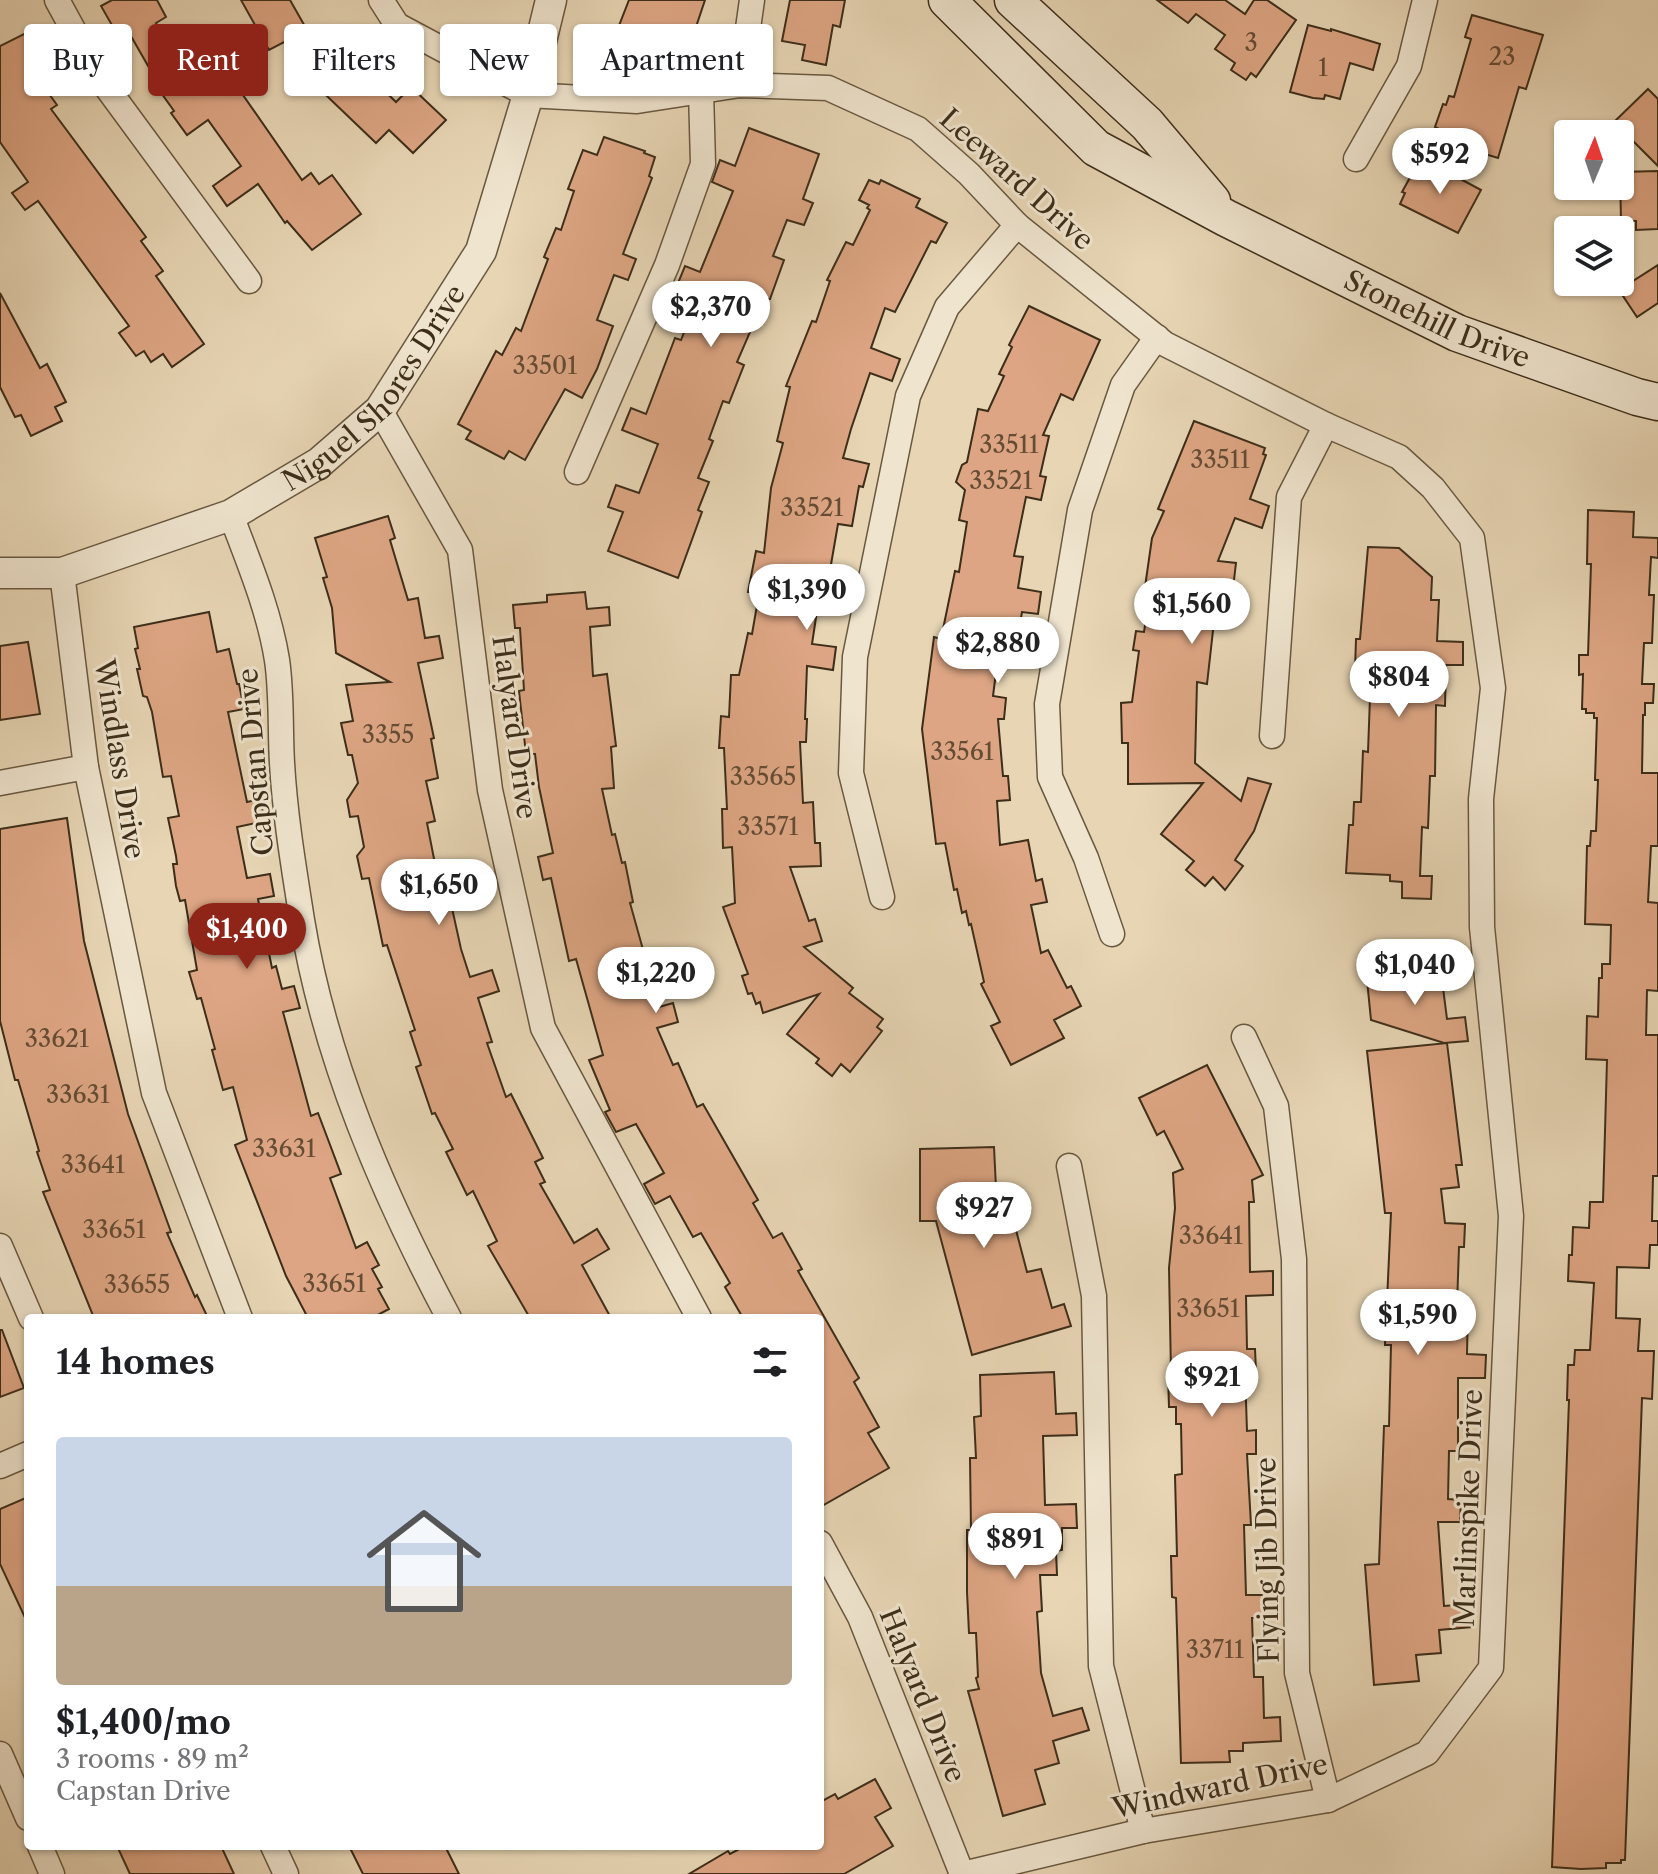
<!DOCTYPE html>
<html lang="en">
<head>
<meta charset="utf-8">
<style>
	body { margin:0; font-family:"Libre Caslon Text",serif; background:#f6f6f6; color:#202124; height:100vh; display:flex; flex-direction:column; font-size:30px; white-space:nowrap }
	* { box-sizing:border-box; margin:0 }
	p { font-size:26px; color:#757577 }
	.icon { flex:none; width:44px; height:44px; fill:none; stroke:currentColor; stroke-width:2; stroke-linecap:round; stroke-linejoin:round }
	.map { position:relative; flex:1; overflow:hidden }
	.drawer { position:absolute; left:24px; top:1314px; width:800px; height:536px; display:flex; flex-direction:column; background:#fff; border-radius:8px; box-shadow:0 2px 6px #0004 }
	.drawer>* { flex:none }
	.guide { position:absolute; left:24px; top:24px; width:800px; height:72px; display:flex; gap:16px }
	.needle { width:52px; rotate:2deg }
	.tools { position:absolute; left:1554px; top:120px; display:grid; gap:16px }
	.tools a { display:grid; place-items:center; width:80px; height:80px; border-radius:8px; background:#fff; box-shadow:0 2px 6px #0004; font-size:40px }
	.price { position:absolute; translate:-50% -68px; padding:0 18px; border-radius:28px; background:#fff; color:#222; font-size:26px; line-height:52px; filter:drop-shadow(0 2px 4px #0008) }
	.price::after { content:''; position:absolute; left:50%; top:48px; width:24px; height:18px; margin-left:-12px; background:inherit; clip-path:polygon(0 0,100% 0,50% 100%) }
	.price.current { background:#8f2418; color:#fff }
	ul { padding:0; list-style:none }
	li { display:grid; align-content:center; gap:16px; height:424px; padding:0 32px }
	li span { display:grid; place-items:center; height:248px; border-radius:8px; color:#555 }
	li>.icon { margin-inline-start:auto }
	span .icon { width:144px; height:144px; fill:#fffc; stroke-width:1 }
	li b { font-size:34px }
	h2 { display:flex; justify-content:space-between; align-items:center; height:96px; padding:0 32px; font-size:34px }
	.pill { padding:0 28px; border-radius:8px; background:#fff; box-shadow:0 2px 6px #0004; font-size:28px; line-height:72px }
	.pill.current { background:#8f2418; color:#fff }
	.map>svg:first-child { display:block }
	.building { fill:#dda583; stroke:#3d2e1a; stroke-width:2 }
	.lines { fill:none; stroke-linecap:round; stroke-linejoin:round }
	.minor-casing { stroke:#685840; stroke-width:27 }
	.tertiary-casing { stroke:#685840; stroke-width:33 }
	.secondary-casing { stroke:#3d2e1a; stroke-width:39 }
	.minor { stroke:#efe4ce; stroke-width:24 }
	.tertiary { stroke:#efe4ce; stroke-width:30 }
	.secondary { stroke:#efe4ce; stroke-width:36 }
	.labels { text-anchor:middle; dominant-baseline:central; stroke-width:6; stroke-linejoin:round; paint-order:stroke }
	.number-label { font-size:24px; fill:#654c34 }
	.street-label { font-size:28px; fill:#3d2e1a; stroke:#efe4ce }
</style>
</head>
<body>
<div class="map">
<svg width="1658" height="1874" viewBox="0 0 1658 1874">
	<rect width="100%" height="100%" fill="#e7d5b4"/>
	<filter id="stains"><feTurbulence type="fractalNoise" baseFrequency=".0025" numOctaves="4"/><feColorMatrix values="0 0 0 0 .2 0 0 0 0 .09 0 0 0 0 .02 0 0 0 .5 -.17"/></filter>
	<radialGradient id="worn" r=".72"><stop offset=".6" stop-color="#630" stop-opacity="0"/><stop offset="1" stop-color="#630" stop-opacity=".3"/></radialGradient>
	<g class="building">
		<path d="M112,0H157L166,17L156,23L177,62L204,43L230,79L239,72L251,90L243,95L302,180L311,173L319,184L332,175L361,214L312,250L287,221L285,223L258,184L227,206L213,186L241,166L208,120L187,135L171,113L174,111L152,80L155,78L132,38L130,40L125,30L117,34L101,6Z"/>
		<path d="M241,0H290L315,44L324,35L334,44L340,38L374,67L367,74L396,102L411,87L446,120L413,153L389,130L376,143L306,76L315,67L288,40L269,50Z"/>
		<path d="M629,0H705L696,27L717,30L715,52L668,45L666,53L615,36Z"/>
		<path d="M790,0H845L840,27L833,25L826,65L802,60L805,45L782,41Z"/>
		<path d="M1157,0H1225L1245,14L1254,0H1267L1296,20L1256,77L1251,73L1246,80L1231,70L1235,63L1215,49L1225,35L1196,14L1188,23Z"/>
		<path d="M1472,15L1543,35L1526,89L1519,87L1498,158L1436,139L1439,129L1435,127L1443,104L1446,105L1449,96L1454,97L1471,39L1465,37Z"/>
		<path d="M1308,25L1331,31V29L1380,44L1373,70L1350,63L1340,99L1325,95L1324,99L1313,98L1290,92Z"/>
		<path d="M26,33L38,56L26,62L57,105L51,109L146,237L141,241L163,271L156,276L204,344L172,367L163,354L151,362L144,351L136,356L119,333L129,326L38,201L25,210L12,193L28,182L0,142V46Z"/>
		<path d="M1648,89L1658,99V166L1614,122Z"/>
		<path d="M749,128L819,154L803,199L813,203L804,225L787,220L773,256L784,260L770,299H767L757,327L753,325L737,362L744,365L729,403L723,401L709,439L713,441L698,478L709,482L698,510L702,512L678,578L608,551L623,512L608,507L616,485L639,493L658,444L622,430L631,408L646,414L675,338L681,340L698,297L676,288L685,266L700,272L733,191L712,182L720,160L735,166Z"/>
		<path d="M604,137L645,151L644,153L655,157L649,176L652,178L623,254L636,259L628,280L614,275L597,320L613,326L597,369L582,398L565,389L525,460L509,451L504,459L466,439L471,431L458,424L496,351L502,355L516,328L521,331L548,259L544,257L556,228L561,230L574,191L568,189L583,150L597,155Z"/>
		<path d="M1429,162L1481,190L1458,233L1400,204L1405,193L1402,192L1413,172L1416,173L1420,165L1427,168Z"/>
		<path d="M1658,171V229L1636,230V221H1621L1620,172Z"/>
		<path d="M869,180L879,184L881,180L920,199L916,207L947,223L936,243L931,241L895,312L885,308L871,348L900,359L892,381L870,373L851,429L843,458L869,464L863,487L859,486L852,526L838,524L824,605L818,604L812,644L836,647L833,670L807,666L805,719H807L806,742H800L803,803L813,802L815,843H820L821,866L790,867L809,921L815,919L822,941L804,947L853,988L849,993L883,1019L877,1027L882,1031L850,1072L841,1064L832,1076L816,1063L819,1059L787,1034L819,994L763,1013L760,1002L756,1004L752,993L748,994L742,976L748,974L723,907L735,903L732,847L723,848L722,809H727L724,748H719L721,716L729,717L731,675H739L748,633L752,634L759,594L748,592L756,551L764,553L771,488L783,443L777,441L790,387L786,386L812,321L816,322L830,281L827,280L846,242L853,245L870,210L867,208L869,205L859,200Z"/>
		<path d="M1658,265V303L1637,317L1619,290Z"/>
		<path d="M0,293L40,368L47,364L66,402L55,407L62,421L31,436L21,415L15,417L0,387Z"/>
		<path d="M1029,306L1100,340L1073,400L1061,394L1043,435L1049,436L1040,476L1046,477L1041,500L1026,497L1014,556L1023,557L1018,588L1041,592L1038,614L1022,612L1015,652L999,649L993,696L1006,698L1004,719H998L1003,776H1008L1010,800L997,801L1000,845L1028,840L1036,881L1042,879L1047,902L1031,905L1041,953L1048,950L1067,988L1071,986L1081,1006L1054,1020L1064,1038L1011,1065L991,1026L1000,1022L981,984L984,982L971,924L969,925L966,911L962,913L957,889L954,890L945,843L936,844L922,729L934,637L941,639L955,571L959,572L967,522L959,520L965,490L956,482L962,465L967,462L978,409L988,411L1004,376L999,374L1012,347L1009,345Z"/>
		<path d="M1194,421L1265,448L1263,454L1266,455L1250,499L1269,506L1262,528L1235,518L1218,561L1236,563L1233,588L1218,586L1207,684L1197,682L1195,763L1241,801L1248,778L1271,784L1254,831L1235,860L1243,866L1225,890L1213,877L1205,886L1186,870L1194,861L1161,834L1203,783L1128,784V743H1122L1121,703L1132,702L1139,651L1133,650L1136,631L1144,632L1150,594H1144L1152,538L1164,511L1158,509Z"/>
		<path d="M1588,510L1634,512L1633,537L1658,538V558L1651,557L1649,595H1654L1652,643H1644L1642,684H1654L1653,703H1645V715H1643L1642,773H1658V846H1651L1648,902L1658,903V991L1647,990L1646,1035H1658V1176H1653L1652,1221H1658V1245H1650L1649,1268L1617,1267L1616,1318L1640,1319L1638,1351H1654L1652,1399L1642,1398L1625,1860H1621V1863H1606V1868L1581,1869L1552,1867L1569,1400H1567L1568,1365H1574L1575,1350H1590L1594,1283L1568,1281L1569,1255H1572L1573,1227L1589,1228L1590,1202H1603L1607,1060L1586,1059L1587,1016L1598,1017L1599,978H1602V964H1610L1611,925L1585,924L1587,846H1590L1591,831H1596L1598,780H1595L1597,718H1594V713H1586V709H1582L1583,674L1579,675V655H1588L1591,564H1587Z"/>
		<path d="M388,516L395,538L390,540L408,600L418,598L425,638L439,636L443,658L418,663L434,738L431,739L438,778L426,781L435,821L427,823L436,869L467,863L472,885L448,890L461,949L470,977L492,970L499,991L478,998L492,1042L487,1043L506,1097L511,1094L543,1158L535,1162L545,1182L540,1184L574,1243L597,1229L609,1249L582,1265L611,1318H530L488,1246L497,1241L473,1191L467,1195L446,1152L453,1149L435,1113L432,1114L416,1067L421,1065L410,1032L415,1030L387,945L383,946L369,878L362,879L357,856L364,847L358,816L350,817L347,800L358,783L352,755H348L341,723L353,721L346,685L390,682L336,653L332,608L323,578L327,577L315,538Z"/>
		<path d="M1368,547L1399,548L1432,577L1431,600H1439L1437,641L1463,642V665H1446L1445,706L1436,705L1435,776H1430L1428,828L1422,827L1420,876H1432L1431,899L1402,898V882L1390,881V875L1346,873L1349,825H1353L1354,802H1361L1363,751L1368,752L1371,670H1355L1356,639H1360Z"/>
		<path d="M585,592L587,609L609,607L610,625L590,627L593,676L607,674L616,746L611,747L614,788L602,789L612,835L615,834L622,863L625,862L633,902L630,903L659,1007L673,1003L678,1022L657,1028L673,1065L678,1063L697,1107L703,1104L758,1200L753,1203L773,1238L782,1233L802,1269L798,1271L859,1378L854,1382L879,1427L868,1433L889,1468L820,1507V1318H743L725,1287L730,1283L701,1233L693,1237L670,1196L655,1204L644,1184L664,1173L636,1124L616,1132L605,1112L610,1110L589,1060L603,1055L576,959L569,961L551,878L543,880L538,857L553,853L539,787L535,754H526L519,691L524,690L520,628H515L513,605L547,602V595Z"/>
		<path d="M209,612L217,652L229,649L237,684H239L244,709L228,712L247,802L260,799L265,821L237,827L247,878L270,874L274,896L258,899L272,968L276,966L282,989L294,986L300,1008L283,1012L311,1116L318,1113L341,1174L330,1178L356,1248L367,1242L379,1265L372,1269L382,1287L378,1289L389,1309L372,1318H308L286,1276L235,1145L247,1140L233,1087L223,1090L212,1050L215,1049L201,998L197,999L189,972L197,970L185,900L180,901L176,886L173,864H177L176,856L168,818L179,816L171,776L163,777L152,712L147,697L143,696L137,669H140L135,649L138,648L134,627Z"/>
		<path d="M28,642L40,714L0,720V646Z"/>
		<path d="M67,818L84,941L128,1114L171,1232L167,1233L195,1297L197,1295L208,1318H94L43,1192L50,1190L37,1152L39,1151L18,1080H15L0,1021V829Z"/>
		<path d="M1441,972L1447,1019L1465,1017L1468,1041L1444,1043L1371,1020L1367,980Z"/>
		<path d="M1447,1043L1462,1165H1456L1459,1187L1441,1189L1445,1223L1465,1224L1464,1247H1459L1457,1306H1468L1467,1354L1486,1355L1485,1378H1458V1451H1449L1448,1499L1461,1500L1460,1522H1438L1444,1606L1470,1604L1472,1627L1439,1630L1441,1653L1416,1655L1419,1681L1374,1685L1365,1565L1379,1564L1384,1426H1389L1391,1345H1385L1391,1213H1385L1367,1051Z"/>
		<path d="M1207,1065L1263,1175L1252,1180L1254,1202H1249L1250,1272L1273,1271V1295L1246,1296L1247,1349H1255L1256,1372H1245L1247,1431L1256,1430V1454H1247L1251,1525H1244L1246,1595H1276V1618H1252L1254,1677H1263L1264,1718L1280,1717L1281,1741L1243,1743V1751H1229L1230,1762L1181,1763L1176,1598L1172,1597L1171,1556H1177L1175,1475L1182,1474L1181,1424H1176V1407H1169L1168,1373H1171L1169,1268L1175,1208L1173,1173L1183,1169L1164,1131L1157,1135L1139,1098Z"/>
		<path d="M994,1147L996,1188L1015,1187L1016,1230L1027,1272L1041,1269L1052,1308L1064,1304L1071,1326L972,1355L936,1221H920V1149Z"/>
		<path d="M0,1330H2L24,1388L0,1397Z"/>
		<path d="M1054,1372L1056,1414L1076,1413L1077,1435L1043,1436L1045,1505L1076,1504L1077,1528H1062V1550L1056,1551L1057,1575H1040L1042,1611L1037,1612L1041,1673L1053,1716L1082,1708L1089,1730L1053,1741L1059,1763L1035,1770L1045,1804L1003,1816L968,1691L979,1689L976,1678L978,1677L976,1633H969L967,1592V1530H971L970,1458H976L974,1417L981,1416L980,1375Z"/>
		<path d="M28,1497V1624L0,1564V1509Z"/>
		<path d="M875,1779L891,1808L875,1817L893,1846L844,1874H689L728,1851L730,1854L745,1846H820V1802L835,1794L838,1799Z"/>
		<path d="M117,1846H221L234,1874H130Z"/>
		<path d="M349,1846H445L459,1874H363Z"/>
	</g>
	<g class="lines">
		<g class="minor-casing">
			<g id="minor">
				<path d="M57,0L99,77L249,281"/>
				<path d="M381,0L397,25L528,95L637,101L740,85L828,88L918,129L969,174L1017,225L1165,344L1326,425L1399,457L1433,488L1472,538L1493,688L1481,799L1482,927L1511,1216L1491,1668L1427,1753L1328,1800L1143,1831L963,1874"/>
				<path d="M740,85L752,0"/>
				<path d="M1356,159L1409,66L1425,0"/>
				<path d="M380,410L460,550L490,790L543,1028L699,1318"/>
				<path d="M577,472L667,265L703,164L701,91"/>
				<path d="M231,515C249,563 269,610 277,660C282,694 280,729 282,763C285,816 294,869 302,920C325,1060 383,1194 449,1318"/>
				<path d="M62,573L86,767L154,1093L240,1318"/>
				<path d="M1272,736L1289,497L1326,425"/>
				<path d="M0,783L86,767"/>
				<path d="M882,897L851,773L855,657L908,396L947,307L1017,225"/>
				<path d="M1112,934L1086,858L1050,777L1047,704L1080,510L1123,385L1157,337"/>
				<path d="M1244,1037L1276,1106L1294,1259L1297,1673L1328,1800"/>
				<path d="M1069,1166L1094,1296L1101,1666L1143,1831"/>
				<path d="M0,1246L31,1318"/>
				<path d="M0,1466L28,1454"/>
				<path d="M820,1543L860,1617L962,1874"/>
				<path d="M0,1754L28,1818"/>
				<path d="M40,1846L52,1874"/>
				<path d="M273,1846L286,1874"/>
			</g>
		</g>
		<g class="tertiary-casing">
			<g id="tertiary">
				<path id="s1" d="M0,573H62L231,515L319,463L380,410L481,251L528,95L551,0"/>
			</g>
		</g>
		<g class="secondary-casing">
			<g id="secondary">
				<path id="s2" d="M947,0L1096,148L1226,218L1457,333L1637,397L1658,402"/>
				<path d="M1013,0L1147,124L1212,201"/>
			</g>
		</g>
		<use href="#minor" class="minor"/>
		<use href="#tertiary" class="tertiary"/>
		<use href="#secondary" class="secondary"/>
	</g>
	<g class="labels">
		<g class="number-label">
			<text x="1251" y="42">3</text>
			<text x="1502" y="56">23</text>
			<text x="1323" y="67">1</text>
			<text x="545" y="365">33501</text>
			<text x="1009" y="444">33511</text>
			<text x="1220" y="459">33511</text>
			<text x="1001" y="480">33521</text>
			<text x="812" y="507">33521</text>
			<text x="388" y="734">3355</text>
			<text x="962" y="751">33561</text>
			<text x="763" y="776">33565</text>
			<text x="768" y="826">33571</text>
			<text x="57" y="1038">33621</text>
			<text x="78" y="1094">33631</text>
			<text x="284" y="1148">33631</text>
			<text x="93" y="1164">33641</text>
			<text x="114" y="1229">33651</text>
			<text x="1211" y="1235">33641</text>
			<text x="334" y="1283">33651</text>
			<text x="137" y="1284">33655</text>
			<text x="1208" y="1308">33651</text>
			<text x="1215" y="1649">33711</text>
		</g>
		<g class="street-label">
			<text transform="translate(1017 179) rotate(42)">Leeward Drive</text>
			<text stroke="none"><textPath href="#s2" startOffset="592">Stonehill Drive</textPath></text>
			<text stroke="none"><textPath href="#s1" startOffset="436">Niguel Shores Drive</textPath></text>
			<text transform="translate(515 727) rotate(82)">Halyard Drive</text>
			<text transform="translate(120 759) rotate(81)">Windlass Drive</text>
			<text transform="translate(255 762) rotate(-95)">Capstan Drive</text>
			<text transform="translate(1468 1508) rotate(-88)">Marlinspike Drive</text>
			<text transform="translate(1267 1560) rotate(-91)">Flying Jib Drive</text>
			<text transform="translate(923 1695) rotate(68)">Halyard Drive</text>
			<text transform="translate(1220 1786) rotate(-12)">Windward Drive</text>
		</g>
	</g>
	<rect width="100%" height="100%" filter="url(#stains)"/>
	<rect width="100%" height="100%" fill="url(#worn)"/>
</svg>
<div class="tools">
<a><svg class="needle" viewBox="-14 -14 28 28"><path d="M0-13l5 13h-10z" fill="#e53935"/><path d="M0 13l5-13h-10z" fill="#757577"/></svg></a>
<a><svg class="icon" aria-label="layers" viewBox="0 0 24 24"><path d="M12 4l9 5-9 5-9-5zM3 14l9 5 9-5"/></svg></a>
</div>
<b class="price" style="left:1440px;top:196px">$592</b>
<b class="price" style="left:711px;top:349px">$2,370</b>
<b class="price" style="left:807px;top:632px">$1,390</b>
<b class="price" style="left:1192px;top:646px">$1,560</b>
<b class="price" style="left:998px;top:685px">$2,880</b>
<b class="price" style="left:1399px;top:719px">$804</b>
<b class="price" style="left:439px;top:927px">$1,650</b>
<b class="price current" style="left:247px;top:971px">$1,400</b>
<b class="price" style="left:1415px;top:1007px">$1,040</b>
<b class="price" style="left:656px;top:1015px">$1,220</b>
<b class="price" style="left:984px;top:1250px">$927</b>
<b class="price" style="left:1418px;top:1357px">$1,590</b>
<b class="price" style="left:1212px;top:1419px">$921</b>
<b class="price" style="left:1015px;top:1581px">$891</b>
<div class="guide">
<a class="pill">Buy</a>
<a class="pill current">Rent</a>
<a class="pill">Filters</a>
<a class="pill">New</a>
<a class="pill">Apartment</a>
</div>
<section class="drawer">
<h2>14 homes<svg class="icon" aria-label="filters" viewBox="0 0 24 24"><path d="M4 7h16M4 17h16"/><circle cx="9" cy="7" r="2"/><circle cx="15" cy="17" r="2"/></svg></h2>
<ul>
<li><span style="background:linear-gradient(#c9d6e8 60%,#b9a48a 0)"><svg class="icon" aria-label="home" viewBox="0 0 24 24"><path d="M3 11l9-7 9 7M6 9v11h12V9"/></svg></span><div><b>$1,400/mo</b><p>3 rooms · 89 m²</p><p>Capstan Drive</p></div></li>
</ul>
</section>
</div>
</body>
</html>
